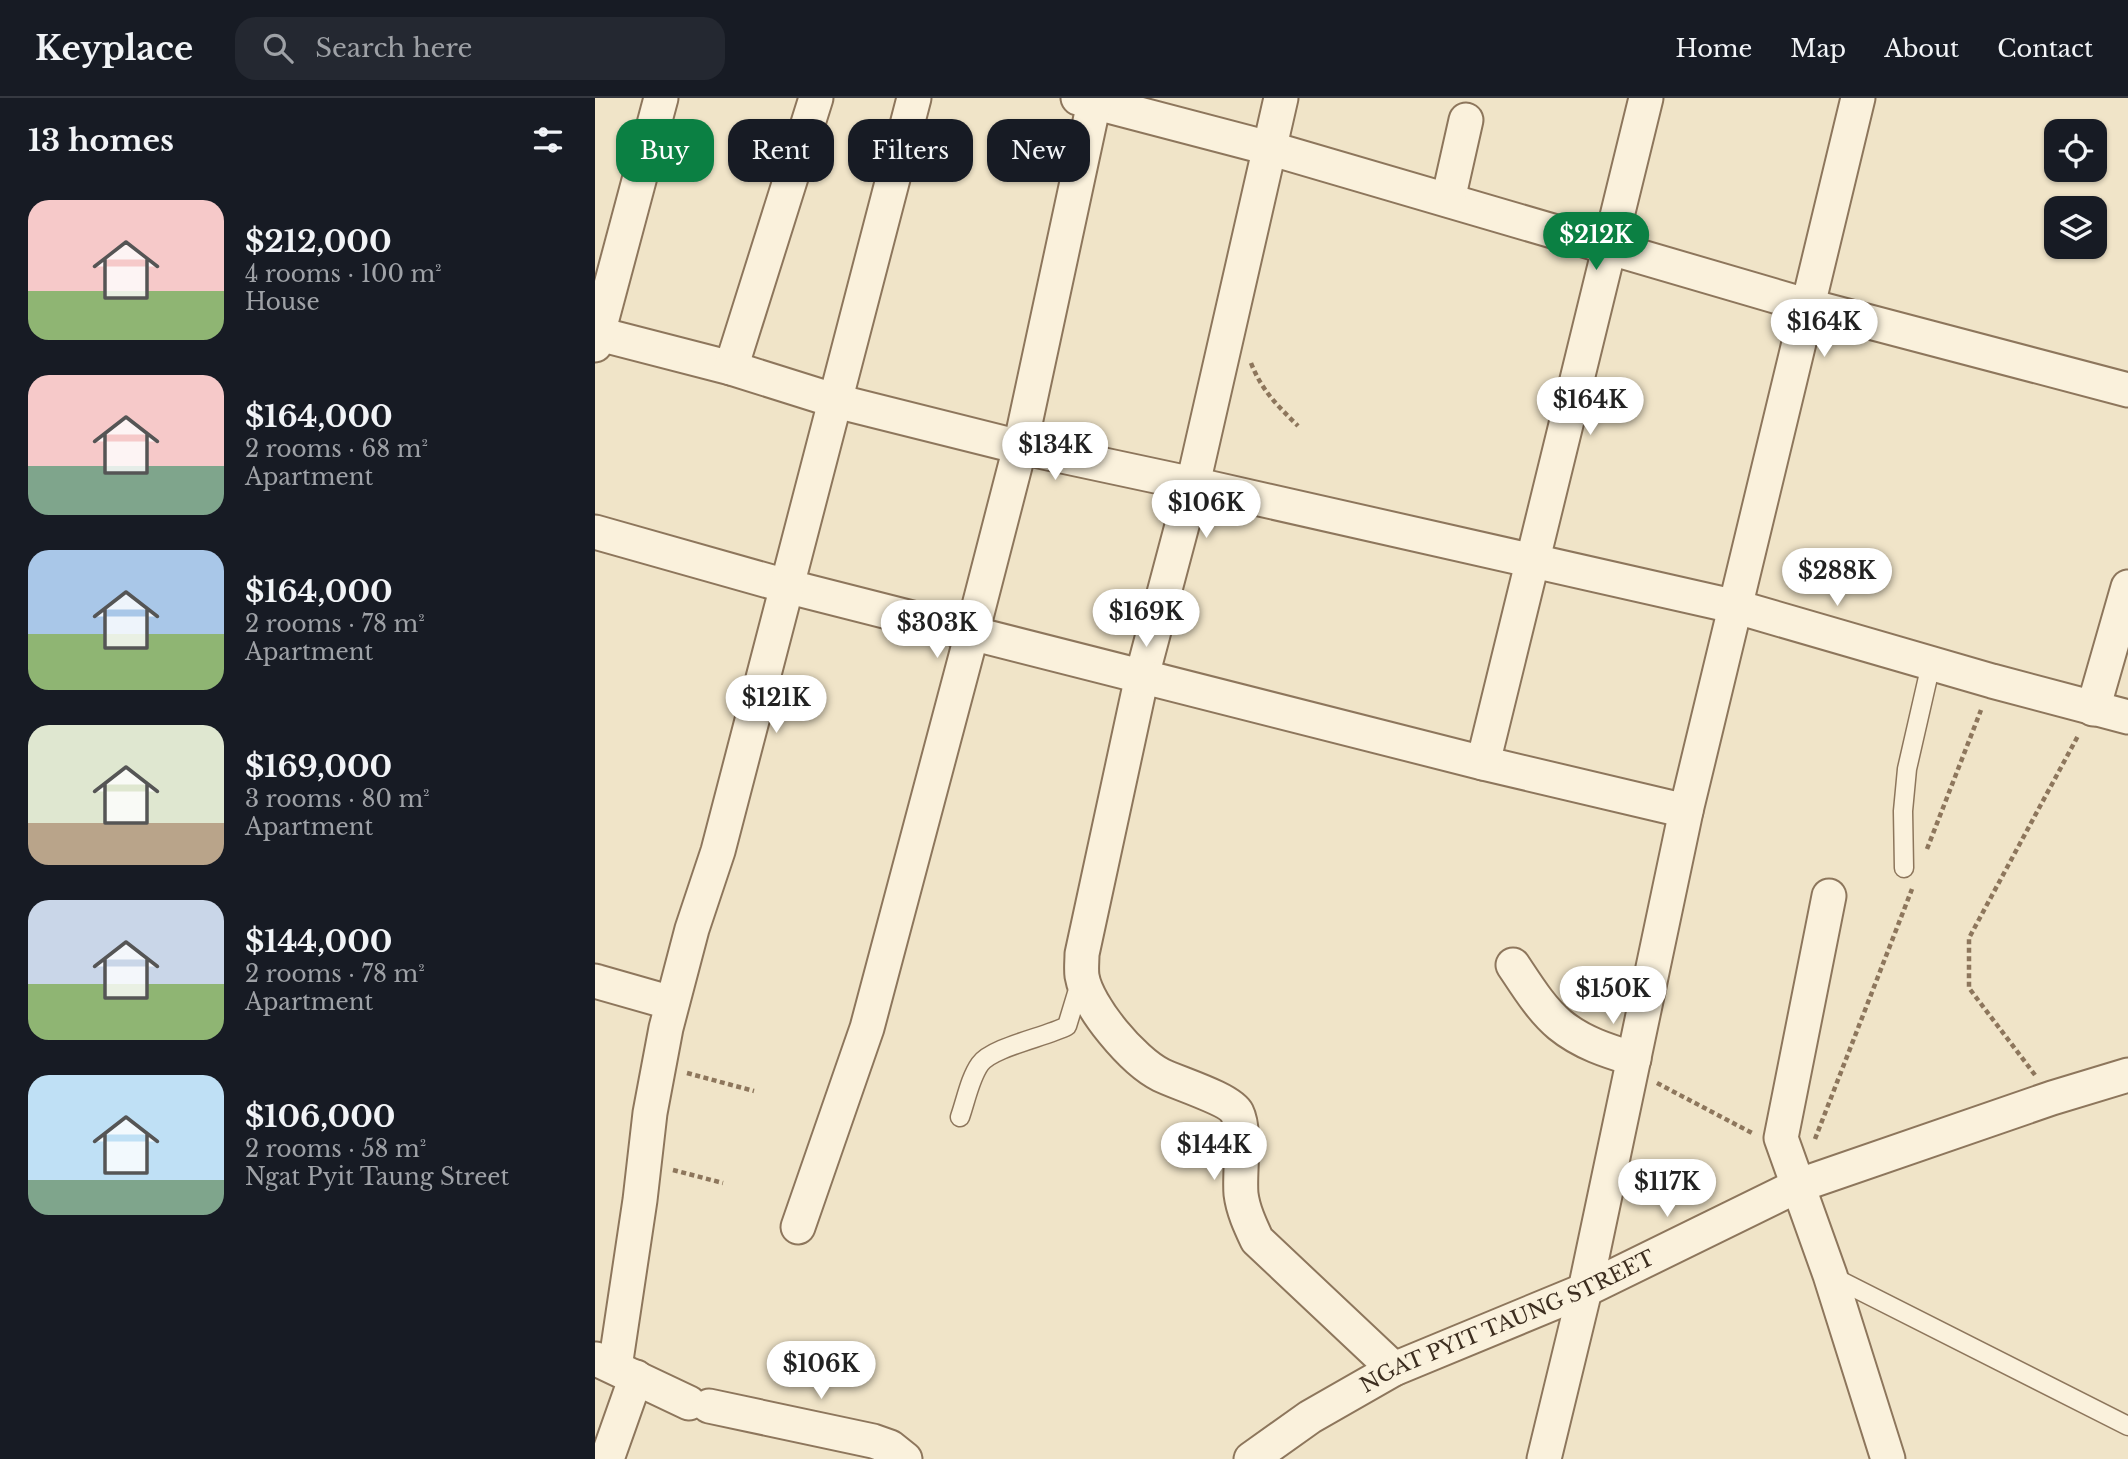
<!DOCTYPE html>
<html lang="en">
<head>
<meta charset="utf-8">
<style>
	body { margin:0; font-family:"Libre Baskerville",serif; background:#242831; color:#f1f3f6; height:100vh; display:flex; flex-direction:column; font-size:26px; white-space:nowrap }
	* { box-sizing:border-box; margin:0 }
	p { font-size:23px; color:#9ea1a6 }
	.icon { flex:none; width:38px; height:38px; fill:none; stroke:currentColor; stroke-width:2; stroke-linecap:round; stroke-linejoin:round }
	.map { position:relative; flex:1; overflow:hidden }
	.sheet { display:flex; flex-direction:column; background:#171b24; width:595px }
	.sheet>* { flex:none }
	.guide { position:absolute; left:21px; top:21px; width:665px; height:63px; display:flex; gap:14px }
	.buttons { position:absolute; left:1449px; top:21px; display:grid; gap:14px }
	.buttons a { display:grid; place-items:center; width:63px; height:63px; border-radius:14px; background:#171b24; box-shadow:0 2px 5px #0004; font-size:35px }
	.price { position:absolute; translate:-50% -60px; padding:0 16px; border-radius:24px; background:#fff; color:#222; font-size:23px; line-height:46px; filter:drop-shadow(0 2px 4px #0008) }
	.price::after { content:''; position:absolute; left:50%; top:42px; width:21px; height:16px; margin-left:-10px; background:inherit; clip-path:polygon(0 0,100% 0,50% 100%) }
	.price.active { background:#0b8043; color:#fff }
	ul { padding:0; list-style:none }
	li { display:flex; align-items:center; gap:21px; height:175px; padding:0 28px }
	li span { display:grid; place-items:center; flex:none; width:196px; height:140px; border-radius:21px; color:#555 }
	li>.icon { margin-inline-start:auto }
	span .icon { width:84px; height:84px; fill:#fffc; stroke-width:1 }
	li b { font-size:30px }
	h2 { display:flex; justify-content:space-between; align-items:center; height:84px; padding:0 28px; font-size:30px }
	.pill { padding:0 24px; border-radius:21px; background:#171b24; box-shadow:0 2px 5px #0004; font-size:24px; line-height:63px }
	.pill.active { background:#0b8043; color:#fff }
	header { display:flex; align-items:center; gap:42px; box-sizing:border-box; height:98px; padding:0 35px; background:#171b24; border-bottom:2px solid #363941 }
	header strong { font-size:33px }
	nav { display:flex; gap:38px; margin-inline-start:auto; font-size:24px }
	.search { width:490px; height:63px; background:#242831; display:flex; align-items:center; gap:18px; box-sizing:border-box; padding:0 24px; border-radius:21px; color:#9ea1a6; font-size:26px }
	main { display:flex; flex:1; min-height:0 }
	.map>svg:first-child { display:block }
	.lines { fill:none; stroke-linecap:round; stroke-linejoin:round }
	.lane-casing { stroke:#8d765c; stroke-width:21 }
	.street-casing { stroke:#8d765c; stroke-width:37 }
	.path { stroke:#8d765c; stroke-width:4.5; stroke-dasharray:5 3.5; stroke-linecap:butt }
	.lane { stroke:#faf1dc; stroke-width:18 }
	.street { stroke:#faf1dc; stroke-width:33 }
	.labels { text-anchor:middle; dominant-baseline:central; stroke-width:5; stroke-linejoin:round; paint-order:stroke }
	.street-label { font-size:21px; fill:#3d2e20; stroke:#f7eed8 }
</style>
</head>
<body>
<header>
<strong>Keyplace</strong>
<div class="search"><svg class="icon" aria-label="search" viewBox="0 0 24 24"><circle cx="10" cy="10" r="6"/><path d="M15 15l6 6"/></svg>Search here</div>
<nav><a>Home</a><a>Map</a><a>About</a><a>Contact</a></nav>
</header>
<main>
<section class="sheet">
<h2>13 homes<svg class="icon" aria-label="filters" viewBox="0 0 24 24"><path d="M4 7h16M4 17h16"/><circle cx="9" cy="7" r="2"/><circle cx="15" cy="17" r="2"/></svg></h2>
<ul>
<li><span style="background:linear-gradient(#f6c9c9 65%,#8fb573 0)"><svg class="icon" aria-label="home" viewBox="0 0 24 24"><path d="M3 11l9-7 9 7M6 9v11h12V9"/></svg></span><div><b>$212,000</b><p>4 rooms · 100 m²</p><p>House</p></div></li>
<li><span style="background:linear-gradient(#f6c9c9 65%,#7fa58c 0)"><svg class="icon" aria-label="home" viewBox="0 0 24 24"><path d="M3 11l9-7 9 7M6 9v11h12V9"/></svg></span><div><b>$164,000</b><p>2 rooms · 68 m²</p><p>Apartment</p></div></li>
<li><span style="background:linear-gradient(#a9c7e8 60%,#8fb573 0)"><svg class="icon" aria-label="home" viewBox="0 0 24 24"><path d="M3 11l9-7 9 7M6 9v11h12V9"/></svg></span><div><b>$164,000</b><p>2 rooms · 78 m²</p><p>Apartment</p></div></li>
<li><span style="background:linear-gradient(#dfe7d0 70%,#b9a48a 0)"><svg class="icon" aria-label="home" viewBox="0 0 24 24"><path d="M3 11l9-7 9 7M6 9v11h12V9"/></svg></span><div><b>$169,000</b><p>3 rooms · 80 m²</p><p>Apartment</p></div></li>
<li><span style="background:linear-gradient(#c9d6e8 60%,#8fb573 0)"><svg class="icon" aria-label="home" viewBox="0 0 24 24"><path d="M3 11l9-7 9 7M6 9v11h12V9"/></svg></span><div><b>$144,000</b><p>2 rooms · 78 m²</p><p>Apartment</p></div></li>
<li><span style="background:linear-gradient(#bfe0f5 75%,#7fa58c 0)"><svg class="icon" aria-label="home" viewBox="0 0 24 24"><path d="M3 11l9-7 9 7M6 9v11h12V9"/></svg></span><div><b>$106,000</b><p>2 rooms · 58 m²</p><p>Ngat Pyit Taung Street</p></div></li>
</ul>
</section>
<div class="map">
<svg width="1533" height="1361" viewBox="0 0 1533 1361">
	<rect width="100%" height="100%" fill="#f0e4c8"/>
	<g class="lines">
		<g class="lane-casing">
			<g id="lane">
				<path d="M1309,770L1308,713L1312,671L1336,566"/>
				<path d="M365,1019C371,1002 375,980 385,966C397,949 451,939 472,928L485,885"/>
				<path d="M1236,1178L1533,1328"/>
			</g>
		</g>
		<g class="street-casing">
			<g id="street">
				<path d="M483,0L674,50L1214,208L1533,292"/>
				<path d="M686,0L598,386L547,578L487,856C487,863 486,871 487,878C492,909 538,963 566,977C582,985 635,1001 642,1015C651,1033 644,1075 646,1096C648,1112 655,1127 662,1142L799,1271"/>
				<path d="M853,102L871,22"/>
				<path d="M0,235L136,270L241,303L425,349L598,386L1142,509L1397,583L1533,619"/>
				<path d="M0,247L66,0"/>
				<path d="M136,270L221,0"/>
				<path d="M0,434L191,488L888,665L1091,713"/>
				<path d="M1498,611L1533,489"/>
				<path d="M888,665L1051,0"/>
				<path d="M1234,798L1186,1040L1235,1177L1293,1361"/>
				<path d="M918,867C932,888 946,911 965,927C987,945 1013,953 1039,961"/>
				<path d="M0,883L77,905"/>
				<path d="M203,1129L272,930L377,535L425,349L500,0"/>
				<path d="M1,1261L94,1305"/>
				<path d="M20,1269L45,1102L55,1015L71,930L97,831L123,753L319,0"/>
				<path d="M114,1308L278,1343L295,1349L310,1361"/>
				<path d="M12,1361L41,1279"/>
				<path id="s1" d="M656,1361L715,1319L799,1271L990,1192L1202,1088L1457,1000L1533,977"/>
				<path d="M949,1361L990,1192L1091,713L1263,0"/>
			</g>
		</g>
		<g class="path">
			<path d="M656,265C667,293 682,307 703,328"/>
			<path d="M1332,751L1386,612"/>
			<path d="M92,975L159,993"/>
			<path d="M1440,977L1374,890V840L1484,636"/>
			<path d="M1062,985L1157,1035"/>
			<path d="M1220,1041L1317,791"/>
			<path d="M78,1072L128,1085"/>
		</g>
		<use href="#lane" class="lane"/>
		<use href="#street" class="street"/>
	</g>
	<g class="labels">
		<g class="street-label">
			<text stroke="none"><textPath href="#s1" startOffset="292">NGAT PYIT TAUNG STREET</textPath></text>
		</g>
	</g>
</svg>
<div class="buttons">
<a><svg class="icon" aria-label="locate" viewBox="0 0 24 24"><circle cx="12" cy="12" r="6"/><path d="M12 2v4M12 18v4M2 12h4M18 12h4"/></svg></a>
<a><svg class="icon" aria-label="layers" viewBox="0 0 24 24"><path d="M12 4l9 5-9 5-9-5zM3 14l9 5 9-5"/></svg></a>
</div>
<b class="price active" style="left:1001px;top:174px">$212K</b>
<b class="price" style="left:1229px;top:261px">$164K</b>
<b class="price" style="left:995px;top:339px">$164K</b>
<b class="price" style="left:460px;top:384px">$134K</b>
<b class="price" style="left:611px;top:442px">$106K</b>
<b class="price" style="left:1242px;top:510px">$288K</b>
<b class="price" style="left:551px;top:551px">$169K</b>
<b class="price" style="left:342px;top:562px">$303K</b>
<b class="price" style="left:181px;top:637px">$121K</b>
<b class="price" style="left:1018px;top:928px">$150K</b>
<b class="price" style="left:619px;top:1084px">$144K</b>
<b class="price" style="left:1072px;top:1121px">$117K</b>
<b class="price" style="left:226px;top:1303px">$106K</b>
<div class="guide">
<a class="pill active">Buy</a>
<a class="pill">Rent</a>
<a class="pill">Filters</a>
<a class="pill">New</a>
</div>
</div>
</main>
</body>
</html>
